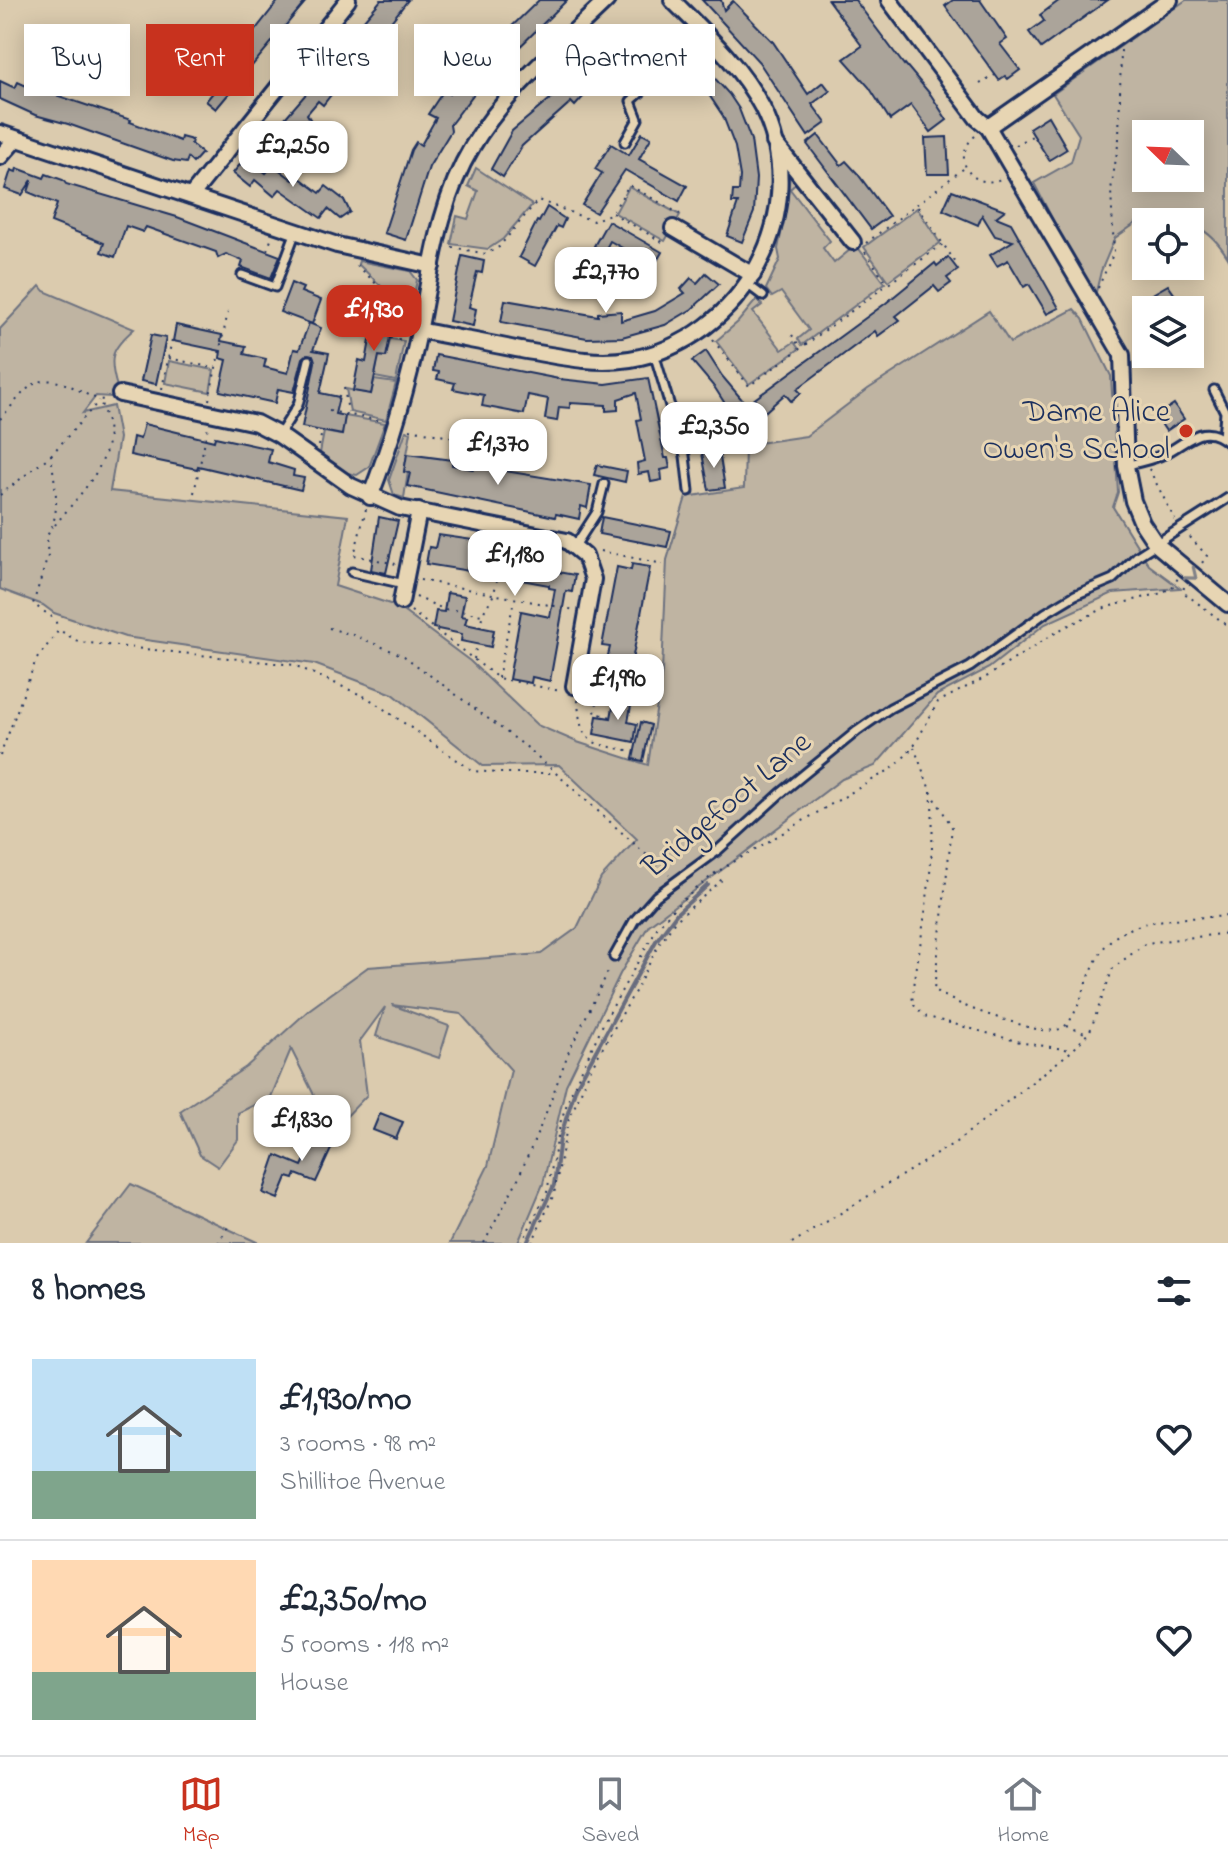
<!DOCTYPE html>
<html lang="en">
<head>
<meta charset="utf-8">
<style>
	body { margin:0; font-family:"Indie Flower",sans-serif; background:#f2f2f3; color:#1f2937; height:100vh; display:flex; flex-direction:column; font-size:30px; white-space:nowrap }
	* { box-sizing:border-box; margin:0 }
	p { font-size:26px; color:#747a83 }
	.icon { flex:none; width:44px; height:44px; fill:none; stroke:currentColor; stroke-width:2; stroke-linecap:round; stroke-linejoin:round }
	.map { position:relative; height:1243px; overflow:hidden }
	.panel { display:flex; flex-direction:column; background:#fff; flex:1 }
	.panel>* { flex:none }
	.hud { position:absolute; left:24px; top:24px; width:800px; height:72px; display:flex; gap:16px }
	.needle { width:52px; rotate:293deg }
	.fabs { position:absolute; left:1132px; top:120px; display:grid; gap:16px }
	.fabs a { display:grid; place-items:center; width:72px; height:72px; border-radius:0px; background:#fff; box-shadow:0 4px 20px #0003; font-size:40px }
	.price { position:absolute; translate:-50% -68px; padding:0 18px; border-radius:16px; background:#fff; color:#222; font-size:26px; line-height:52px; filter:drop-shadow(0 2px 4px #0008) }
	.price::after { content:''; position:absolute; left:50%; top:48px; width:24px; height:18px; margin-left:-12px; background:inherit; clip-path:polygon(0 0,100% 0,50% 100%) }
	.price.on { background:#c8321e; color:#fff }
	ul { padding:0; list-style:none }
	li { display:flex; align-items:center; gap:24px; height:200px; padding:0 32px }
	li+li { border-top:2px solid #e0e1e3 }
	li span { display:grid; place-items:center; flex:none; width:224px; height:160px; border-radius:0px; color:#555 }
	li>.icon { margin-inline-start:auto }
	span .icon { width:96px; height:96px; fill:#fffc; stroke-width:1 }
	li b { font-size:34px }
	h2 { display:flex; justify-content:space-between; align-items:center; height:96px; padding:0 32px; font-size:34px }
	.chip { padding:0 28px; border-radius:0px; background:#fff; box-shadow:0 4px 20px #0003; font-size:28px; line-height:72px }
	.chip.on { background:#c8321e; color:#fff }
	.tab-bar { display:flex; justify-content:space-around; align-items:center; height:112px; border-top:2px solid #e0e1e3; background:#fff; font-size:22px; color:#747a83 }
	.tab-bar a { display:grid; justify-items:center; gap:4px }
	.tab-bar .on { color:#c8321e }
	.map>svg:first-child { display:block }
	.green { fill:#bfb4a2; stroke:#6d7280; stroke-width:2; fill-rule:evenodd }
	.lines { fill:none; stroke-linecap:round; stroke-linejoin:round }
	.stream { stroke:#676c7e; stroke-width:4 }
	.building { fill:#aba49a; stroke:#1b2f5e; stroke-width:2 }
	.lane-casing { stroke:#1b2f5e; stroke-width:13 }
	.street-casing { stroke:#1b2f5e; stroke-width:20 }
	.path { stroke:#1b2f5e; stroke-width:2; stroke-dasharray:2 6; stroke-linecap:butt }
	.lane { stroke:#e7d5b3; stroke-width:7 }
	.street { stroke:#e7d5b3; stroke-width:14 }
	.oneway { stroke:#818288 }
	.poi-dot { fill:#c8321e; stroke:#e7d5b3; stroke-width:3 }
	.labels { text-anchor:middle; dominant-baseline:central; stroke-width:6; stroke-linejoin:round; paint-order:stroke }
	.poi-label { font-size:32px; fill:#1b2f5e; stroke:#e7d5b3; text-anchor:end }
	.street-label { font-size:32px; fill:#1b2f5e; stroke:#e7d5b3 }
</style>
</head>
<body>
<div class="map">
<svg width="1228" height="1243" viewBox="0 0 1228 1243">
	<rect width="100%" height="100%" fill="#dbcbae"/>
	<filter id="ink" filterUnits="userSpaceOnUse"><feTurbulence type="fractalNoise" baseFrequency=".0125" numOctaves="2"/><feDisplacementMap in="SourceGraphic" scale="16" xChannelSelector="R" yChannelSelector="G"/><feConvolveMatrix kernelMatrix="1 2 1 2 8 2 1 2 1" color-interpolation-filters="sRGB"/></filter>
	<g filter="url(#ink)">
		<g class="green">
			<path d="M1186,0H1228V258C1209,225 1185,219 1149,214L1115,238L1101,271L1096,292L1088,289L1034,183L1071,162L1079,135L1053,94ZM1146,134H1190V178H1146Z"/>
			<path d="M476,168L532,205L503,239L488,249L451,244L457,216L468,219L478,191L468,186Z"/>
			<path d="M790,170L799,181L790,189L830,241L823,248L834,263L856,245L885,283L802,345L798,339L809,330L781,292L772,297L766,289L780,259L778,249L788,198Z"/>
			<path d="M629,187L680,215L665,241L615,213Z"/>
			<path d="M917,208L940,243L888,281L864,247Z"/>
			<path d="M359,261L410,271L417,280L410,314L358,264Z"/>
			<path d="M40,286L44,291L134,329C111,349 108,357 117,387L111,397L96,396L83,413L113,406L119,438L110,491L348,516L335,586L396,606L470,661L537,725L577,742L648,765L662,671L667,560L686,497L744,488L745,445L806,436L868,389L989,311L1010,343L1074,309L1083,319L1111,376L1118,492L1113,507L1149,565L1180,588L1113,593L1045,624L989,668L937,695L875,766L842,779L649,925L620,974L566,1085L543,1184L518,1243H450L488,1166L511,1070L461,1014L392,1005L449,1026L439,1058L376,1036L385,1007L360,1041L367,1095L344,1119L318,1103L291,1049L271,1097L238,1113V1140L218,1167L200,1155L180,1111L246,1067L310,1009L368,967L541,954L577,928L601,878L637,839L559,765L483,766L393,694L314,664L125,637L54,613L43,605L0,589V329Z"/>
			<path d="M757,299L762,305L753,312L782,350L794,342L799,349L749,384L716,341L738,322Z"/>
			<path d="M390,339L404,341L396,381L375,377L378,356L386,357Z"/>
			<path d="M169,361L214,370L210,392L165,383Z"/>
			<path d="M374,380L396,383L386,420L350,412L346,389L371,394Z"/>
			<path d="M345,416L385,423L369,467L357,475L347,473L320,453L324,432L341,435Z"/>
			<path d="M406,431L411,432L404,471L408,472L404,498L394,495L389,480Z"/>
			<path d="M131,1184L259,1243H86Z"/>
		</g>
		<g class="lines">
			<path class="stream" d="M527,1243L554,1185L560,1138L576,1087L656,941L677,913L708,885"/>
		</g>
		<g class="building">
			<path d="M279,0H307L216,109L206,101L220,84L217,82L224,73L220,70L222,66L234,51L238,52Z"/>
			<path d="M381,0H408L359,62L353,57L336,78L341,82L323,105L318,101L307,114L311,121L295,140L278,126L320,78L336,56L334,55Z"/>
			<path d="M539,0H567L479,87L450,125L451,131L429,167L406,240L384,233L411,150L416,142L421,145L436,118L428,114L444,90L449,94L454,87L458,91L472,73L468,70L480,58L484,62L510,36L506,32Z"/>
			<path d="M702,0H721L724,10L733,1L773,42L808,94L823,82L830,91L812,104L826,123L808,136L759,62Z"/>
			<path d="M828,0H855L904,65L905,64L931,95L947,120L931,132L911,105L890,120L869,87L844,59L862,46Z"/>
			<path d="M953,0H980L1007,39L1000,44L1020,70L1008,79L1005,76L999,80L945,6Z"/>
			<path d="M1060,0H1108L1041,48L1029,32L1044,21L1040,15Z"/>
			<path d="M638,29L643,42L606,55L614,63L575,106L571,102L522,146L503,177L491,169L512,131L556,94L598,47L606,40Z"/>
			<path d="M694,55L729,94L739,109L751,140L756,178L754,212L742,242L727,236L738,203H732L733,191H739L740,176L735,147L723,116L703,86L683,65Z"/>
			<path d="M0,81L15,88L18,82L37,91L38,89L131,120L130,122L180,141L181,137L192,140L191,144L202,153L193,163L188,158L186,163L173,161L68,124L35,115L0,99Z"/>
			<path d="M1048,116L1067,149L1049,160L1029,128Z"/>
			<path d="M642,133L651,138L639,159L687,186L679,201L625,170L596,213L582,205L602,173L595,169L611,144L629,155Z"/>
			<path d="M818,135L841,165L846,161L857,173L889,216L871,229L807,144Z"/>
			<path d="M947,137L949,174H927L925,138Z"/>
			<path d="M246,157L266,173L273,165L293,180L296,175L320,193L326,186L344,200L350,212L340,219L328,209L321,218L280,189L274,196L255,180L250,187L233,173Z"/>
			<path d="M17,168L44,178L46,174L63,180L66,184L177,217L280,256L271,278L241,267L243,261L226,254L218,258L216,252L146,227L143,232L126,226L115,257L101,252L104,243L51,222L57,204L28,192L32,180L22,195L5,189L11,170L16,172Z"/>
			<path d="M952,190L1005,210L996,217L1011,223L1059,308L1047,314L1029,284L1024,287L1008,260L997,266L990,255L1013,241L995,236L982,215L978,225L943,210Z"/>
			<path d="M547,207L565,219L561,228L557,226L535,266L519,257L537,221L539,222Z"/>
			<path d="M608,221L662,252L654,266L610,241L604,252L594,246Z"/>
			<path d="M462,256L484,261L482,273L477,272L469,307L476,309L473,326L449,321Z"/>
			<path d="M948,257L958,270L947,278L951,283L939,292L934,286L896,316L900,320L878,336L875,331L797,389L801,393L791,401L785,394L756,420L745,406L886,303L935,263L937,266Z"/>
			<path d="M706,273L719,284L692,309L665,325L622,337L587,338L501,322L505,300L598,316V313L621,311V321L655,311L685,293L681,289L691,278L697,283Z"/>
			<path d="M291,283L303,288L301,292L321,300L312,324L280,312Z"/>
			<path d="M1168,285L1179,301L1164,310H1148L1142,300Z"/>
			<path d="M375,313L394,317L386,357L379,356L371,394L353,391L359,360L366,362Z"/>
			<path d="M309,323L321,328L313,350L329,353L320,393L339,397L335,414L345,416L342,435L302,427L315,362L313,355L308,354L303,358L294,392L278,389L275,403L220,391L227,360L220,358L221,351L173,341L176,325L222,335L221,341L246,346L244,354L266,359L264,367L288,373L294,349L299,350Z"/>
			<path d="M151,335L166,338L156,384L141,381Z"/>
			<path d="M706,351L722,376L744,402L731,413L715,388L692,361Z"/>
			<path d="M436,355L559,379L606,384L648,378L665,458H668L670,468L661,470L662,480L651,482L649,472L638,474L637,463L645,461L637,420L641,419L636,393L618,399V410L606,411V405L570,403V408L559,407L557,421L545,419L548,399L528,395L524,414L482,406L484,395L453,389L455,383L437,379L439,372L433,371Z"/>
			<path d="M1174,404L1184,419L1166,431L1156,416Z"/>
			<path d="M144,424L214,441L215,437L271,449L268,462L294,470L293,476L304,478L301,490L198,466L197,469L130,455L133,437L140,439Z"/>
			<path d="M719,451L725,488L709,490L702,453Z"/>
			<path d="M407,454L452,460V465L473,469L474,466L591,485L587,508L581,506L579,519L556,514L555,517L407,486L410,473L404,472Z"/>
			<path d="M597,465L627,471L625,482L594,475Z"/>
			<path d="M379,517L398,521L386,573L371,570Z"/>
			<path d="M602,517L671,531L667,547L599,534Z"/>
			<path d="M438,535L494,543L491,556L514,560L516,548L549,554L546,566L553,568L552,571L575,575L572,592L566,591L550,681L532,677L531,683L509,679L521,611L550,617L555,589L549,588V585L494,575L426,564L429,547L435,548Z"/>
			<path d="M632,564L650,567L631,666L654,670L652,681L604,672L610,647L602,646L617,567L631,570Z"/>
			<path d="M447,593L465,596L461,616L467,617L465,624L494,630L491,647L461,641L462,634L433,628L436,611L444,612Z"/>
			<path d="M615,696L632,700L628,722L637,724L634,742L594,734L597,716L611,718Z"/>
			<path d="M641,722L651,725L643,761L633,759Z"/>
			<path d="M380,1113L403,1122L396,1139L373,1130Z"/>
			<path d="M322,1123L336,1128L332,1147L316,1182L296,1174L294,1179L287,1177L278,1199L263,1193L276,1155L302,1166Z"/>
		</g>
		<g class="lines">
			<g class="lane-casing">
				<g id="lane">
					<path d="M625,142L638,119L631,101L706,34"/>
					<path d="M242,275L275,287L296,231"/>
					<path d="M747,284L763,296"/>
					<path d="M654,353L685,456L689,491"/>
					<path d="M1214,390L1225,412L1223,438"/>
					<path d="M279,435L298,405L309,360"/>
					<path d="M1126,466C1138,462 1153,460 1164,454C1187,443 1203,420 1228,443"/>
					<path d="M575,546L597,512L604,484"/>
					<path d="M352,572L404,584"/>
					<path d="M577,674L649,687"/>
					<path d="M614,957L634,921L656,896L716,852L781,793L857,731L890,708L970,667L1045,613L1075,595L1113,579L1137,556L1228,498"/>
				</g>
			</g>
			<g class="street-casing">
				<g id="street">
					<path d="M889,0L977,118L988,127L1122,355L1126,466L1133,501L1142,523L1156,544L1228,604"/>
					<path d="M988,127L1170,0"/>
					<path d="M0,133L337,245L432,266"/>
					<path d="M774,142L853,242"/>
					<path d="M0,157L16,139"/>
					<path d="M191,196L348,0"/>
					<path d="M673,228L753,275"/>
					<path d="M419,330C453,337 487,343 521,350C558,356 592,365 630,359C742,341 815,211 762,107C740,65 705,33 672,0"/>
					<path d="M120,394L256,423L279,435L351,486L400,508L567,541L585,556L593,579L574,686"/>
					<path d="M370,497C392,441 408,386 420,327C432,266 439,202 472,147C506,90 560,46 607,0"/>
					<path d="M401,602L419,511"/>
				</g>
			</g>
			<g class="path">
				<path d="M594,47L596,50"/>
				<path d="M980,84L995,75"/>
				<path d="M975,136C950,157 971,191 1001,179"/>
				<path d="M1016,145L1034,135"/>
				<path d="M918,207L958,266"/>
				<path d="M612,213L664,243L665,241"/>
				<path d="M866,243L967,166"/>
				<path d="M452,247L486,254L499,247L538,200L593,221L612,213L629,185L680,214"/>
				<path d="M267,250L271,240"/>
				<path d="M865,252L887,283"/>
				<path d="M357,265L409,316"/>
				<path d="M1098,288L1114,252L1111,190L1119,139L1121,50"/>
				<path d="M792,335L800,347"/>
				<path d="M390,338L405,340"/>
				<path d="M713,340L749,386L943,244"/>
				<path d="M169,358L214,368"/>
				<path d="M344,388L348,412"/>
				<path d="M162,389L172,339"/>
				<path d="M209,400L228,312"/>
				<path d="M329,411L382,421"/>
				<path d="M0,419C28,389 34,368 77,389C86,394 95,400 106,400"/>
				<path d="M410,429L499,447"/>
				<path d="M319,446L322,431"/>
				<path d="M51,455L99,401"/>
				<path d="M1149,469L1175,520"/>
				<path d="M194,493L208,426"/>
				<path d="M0,495L51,455C54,482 63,514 46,537L48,556L33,604L55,619L58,629"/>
				<path d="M366,509L354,555L396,564"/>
				<path d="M55,525C76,498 114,463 108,426C106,418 103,409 100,401"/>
				<path d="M1190,537L1207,556L1202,563"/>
				<path d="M600,551L663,564"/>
				<path d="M420,580L575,610"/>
				<path d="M1184,587L1183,592L1228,626"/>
				<path d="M416,597L448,611"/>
				<path d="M455,610L482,615L494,594L504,544"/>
				<path d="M411,611L498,678L560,691"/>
				<path d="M480,627L482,617"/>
				<path d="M329,628L356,636L404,656L529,749L669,875"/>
				<path d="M593,658L652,669"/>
				<path d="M474,659L477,644"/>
				<path d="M498,678L514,600"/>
				<path d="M600,687L595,713L615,718"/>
				<path d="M578,700C580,747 592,743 632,751"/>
				<path d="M914,747L930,790L952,827L934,989C956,1005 985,1014 1012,1022C1026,1026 1045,1034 1060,1029C1083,1020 1086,956 1115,937C1147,915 1192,919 1228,916"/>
				<path d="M0,756L36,660L59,630L79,642L294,665L368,698L473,771L499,773H556"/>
				<path d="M931,791C938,863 920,933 912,1003L924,1016L1024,1043L1071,1050"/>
				<path d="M1067,1026L1087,1034"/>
				<path d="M218,1243L228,1227"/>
				<path d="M484,1243L517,1181L544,1118L569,1051L610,968"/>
				<path d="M522,1243L547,1192L561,1120L572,1090L604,1022L657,928L675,907L715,873L712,869"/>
				<path d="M532,1243L554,1194L568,1122L591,1068L636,990L658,946L674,922L721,881L715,873L896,766L914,746L938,702L988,676L1063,628L1107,607L1162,593L1173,586L1178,578"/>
				<path d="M792,1243L956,1142L1073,1050L1090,1031L1113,968L1146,943L1228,933"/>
			</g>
			<use href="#lane" class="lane"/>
			<use href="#street" class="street"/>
		</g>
		<defs><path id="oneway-chevron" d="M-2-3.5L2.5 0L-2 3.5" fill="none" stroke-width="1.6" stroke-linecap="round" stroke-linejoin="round" transform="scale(2)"/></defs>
		<use class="oneway" href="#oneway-chevron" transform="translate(1192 575) rotate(39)"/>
	</g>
	<circle class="poi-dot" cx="1186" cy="431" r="8"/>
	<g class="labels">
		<g class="poi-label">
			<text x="1170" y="413">Dame Alice<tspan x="1170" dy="37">Owen's School</tspan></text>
		</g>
		<g class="street-label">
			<text transform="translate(728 806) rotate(-40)">Bridgefoot Lane</text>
		</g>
	</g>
</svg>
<div class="fabs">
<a><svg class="needle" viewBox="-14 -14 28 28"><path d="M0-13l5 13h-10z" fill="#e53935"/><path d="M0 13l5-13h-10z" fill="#747a83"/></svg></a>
<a><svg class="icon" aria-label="locate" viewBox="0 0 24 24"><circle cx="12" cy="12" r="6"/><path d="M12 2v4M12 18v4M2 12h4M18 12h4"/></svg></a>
<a><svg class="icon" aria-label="layers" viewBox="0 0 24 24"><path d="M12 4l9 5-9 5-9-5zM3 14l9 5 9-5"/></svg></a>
</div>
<b class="price" style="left:293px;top:189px">£2,250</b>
<b class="price" style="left:606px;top:315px">£2,770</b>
<b class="price on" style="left:374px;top:353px">£1,930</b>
<b class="price" style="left:714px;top:470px">£2,350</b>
<b class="price" style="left:498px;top:487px">£1,370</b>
<b class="price" style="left:515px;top:598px">£1,180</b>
<b class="price" style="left:618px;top:722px">£1,990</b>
<b class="price" style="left:302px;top:1163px">£1,830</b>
<div class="hud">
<a class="chip">Buy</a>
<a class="chip on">Rent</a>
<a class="chip">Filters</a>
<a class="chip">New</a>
<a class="chip">Apartment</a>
</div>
</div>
<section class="panel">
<h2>8 homes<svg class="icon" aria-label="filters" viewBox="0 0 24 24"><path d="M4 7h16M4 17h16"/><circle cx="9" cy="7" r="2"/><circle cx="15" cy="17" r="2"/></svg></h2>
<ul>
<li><span style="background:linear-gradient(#bfe0f5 70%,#7fa58c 0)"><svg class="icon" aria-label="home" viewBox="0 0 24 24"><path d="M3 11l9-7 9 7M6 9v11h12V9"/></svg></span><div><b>£1,930/mo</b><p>3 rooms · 98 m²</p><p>Shillitoe Avenue</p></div><svg class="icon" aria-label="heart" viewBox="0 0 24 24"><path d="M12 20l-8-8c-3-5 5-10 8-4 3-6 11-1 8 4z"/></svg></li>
<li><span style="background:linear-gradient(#ffd9b3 70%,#7fa58c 0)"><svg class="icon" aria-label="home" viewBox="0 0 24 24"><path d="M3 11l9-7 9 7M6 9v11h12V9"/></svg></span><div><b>£2,350/mo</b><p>5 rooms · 118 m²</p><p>House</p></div><svg class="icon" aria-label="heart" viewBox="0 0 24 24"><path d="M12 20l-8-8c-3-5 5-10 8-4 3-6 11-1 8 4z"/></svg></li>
</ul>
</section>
<nav class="tab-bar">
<a class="on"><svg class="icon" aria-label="map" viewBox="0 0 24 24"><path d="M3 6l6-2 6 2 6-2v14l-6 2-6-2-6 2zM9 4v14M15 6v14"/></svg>Map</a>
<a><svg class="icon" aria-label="saved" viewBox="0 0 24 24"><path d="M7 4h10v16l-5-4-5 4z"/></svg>Saved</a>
<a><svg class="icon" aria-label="home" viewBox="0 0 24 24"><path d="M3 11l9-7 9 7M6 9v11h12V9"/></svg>Home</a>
</nav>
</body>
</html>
